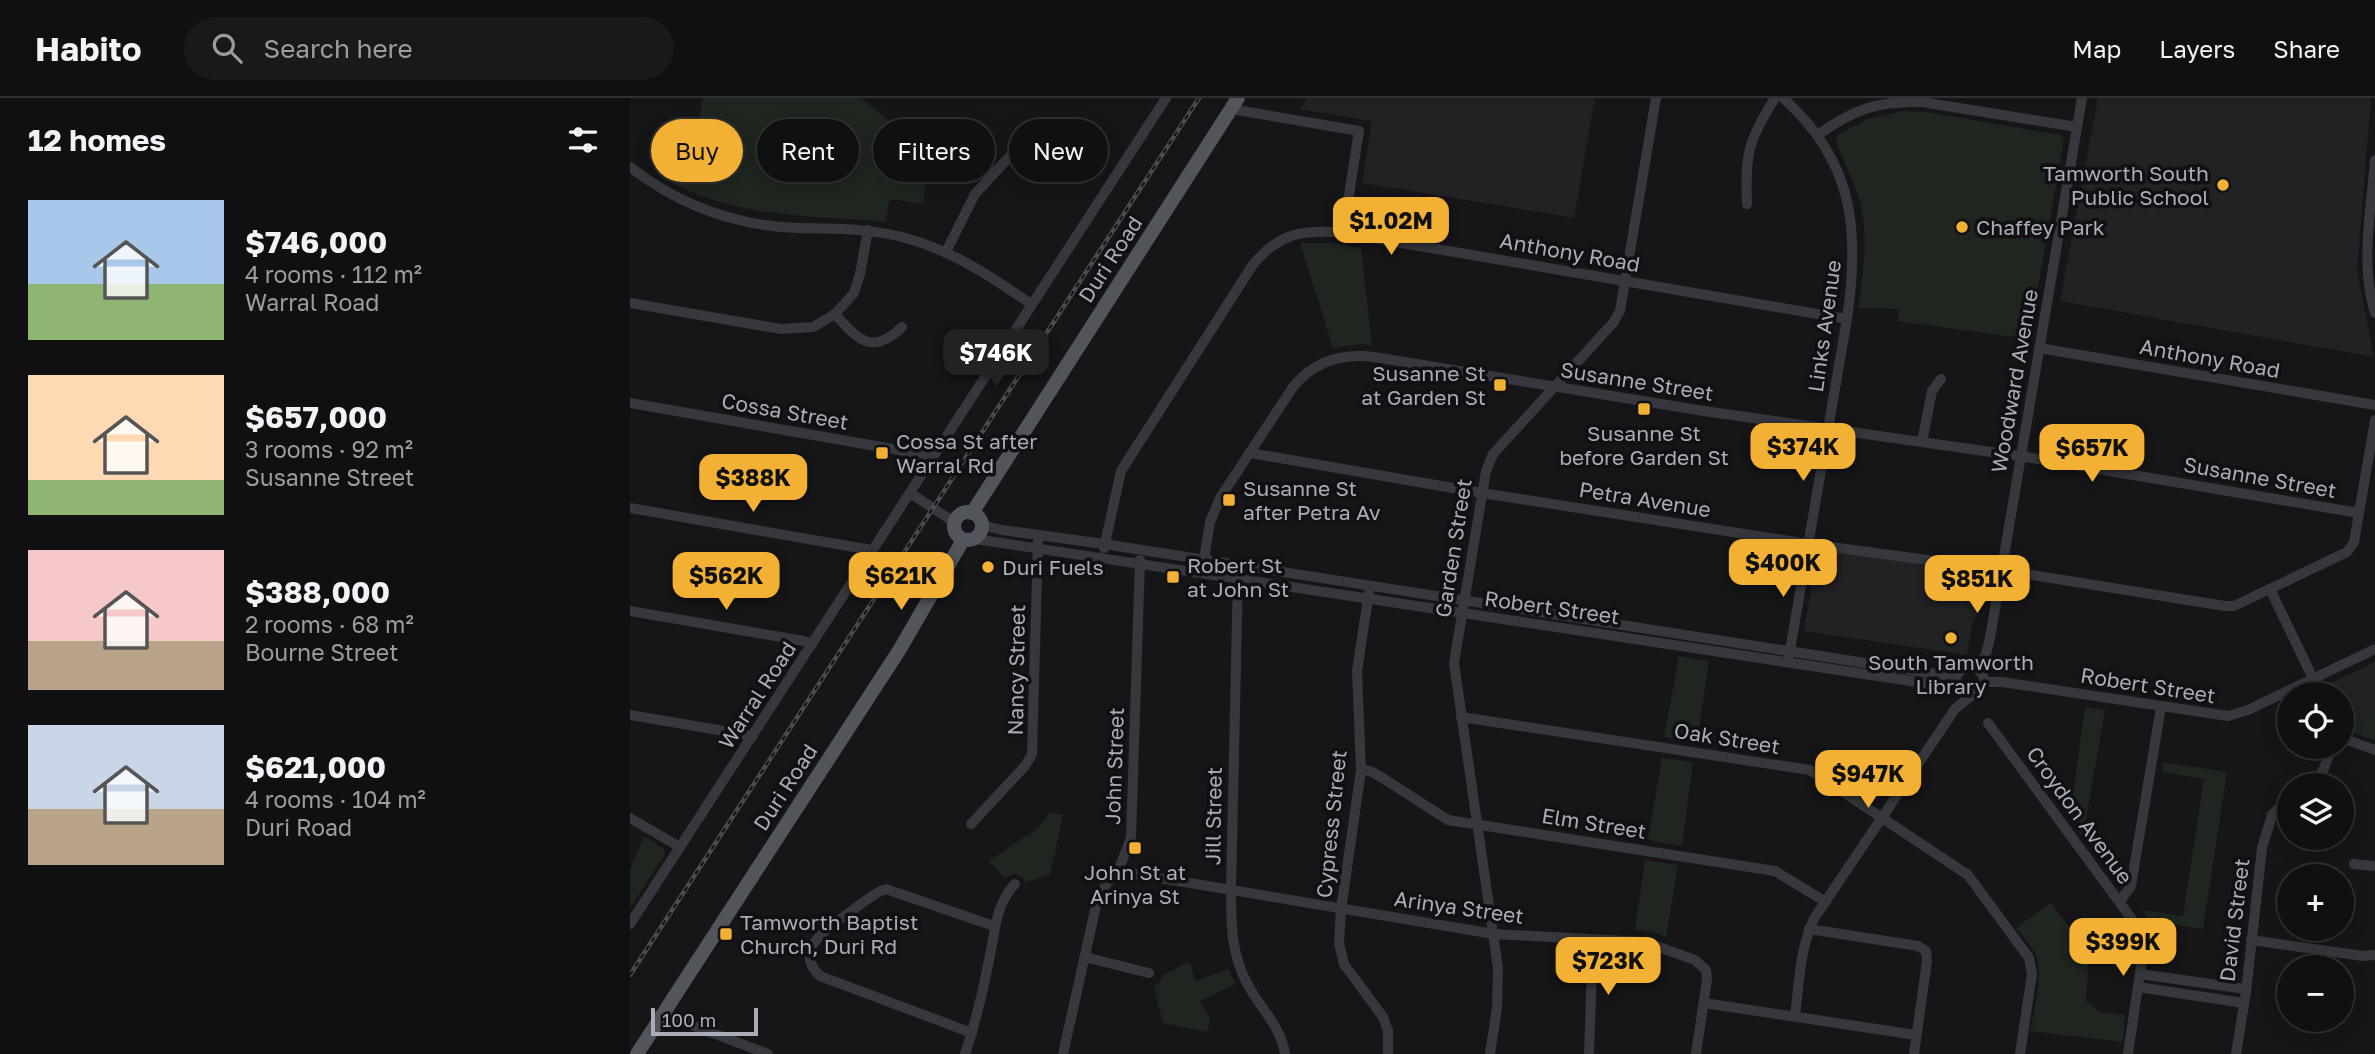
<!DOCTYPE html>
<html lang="en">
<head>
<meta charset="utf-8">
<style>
	body { margin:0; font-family:"Golos Text",sans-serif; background:#19191b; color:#f1f3f6; height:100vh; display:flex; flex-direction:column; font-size:26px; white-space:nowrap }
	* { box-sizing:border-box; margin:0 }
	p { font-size:23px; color:#9c9d9f }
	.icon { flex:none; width:38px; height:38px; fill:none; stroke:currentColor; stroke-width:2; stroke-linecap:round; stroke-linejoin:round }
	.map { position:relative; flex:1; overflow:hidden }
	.details { display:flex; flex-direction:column; background:#101012; width:630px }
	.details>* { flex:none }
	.guide { position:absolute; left:21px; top:21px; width:665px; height:63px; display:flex; gap:14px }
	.buttons { position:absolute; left:1647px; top:584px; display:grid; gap:14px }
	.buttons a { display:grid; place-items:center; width:77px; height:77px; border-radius:50%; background:#101012; box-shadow:0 4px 18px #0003,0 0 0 2px #303032; font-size:35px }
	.scale { position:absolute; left:21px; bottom:18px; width:107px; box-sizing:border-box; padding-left:7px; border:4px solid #a8adb8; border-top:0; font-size:19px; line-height:24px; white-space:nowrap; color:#a8adb8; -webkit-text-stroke:5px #111113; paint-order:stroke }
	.price { position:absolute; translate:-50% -60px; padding:0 16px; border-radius:14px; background:#f2b134; color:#111; font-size:23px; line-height:46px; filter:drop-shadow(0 2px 4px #0008) }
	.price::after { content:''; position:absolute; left:50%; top:42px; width:21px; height:16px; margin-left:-10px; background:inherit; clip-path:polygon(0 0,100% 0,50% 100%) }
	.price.active { background:#222; color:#fff }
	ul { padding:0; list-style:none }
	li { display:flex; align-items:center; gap:21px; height:175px; padding:0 28px }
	li span { display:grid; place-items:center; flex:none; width:196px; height:140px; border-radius:0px; color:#555 }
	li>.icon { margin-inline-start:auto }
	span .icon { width:84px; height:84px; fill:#fffc; stroke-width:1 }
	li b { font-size:30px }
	h2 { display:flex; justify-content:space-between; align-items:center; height:84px; padding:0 28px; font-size:30px }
	.pill { padding:0 24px; border-radius:32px; background:#101012; box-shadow:0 4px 18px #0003,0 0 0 2px #303032; font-size:24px; line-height:63px }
	.pill.active { background:#f2b134; color:#111 }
	header { display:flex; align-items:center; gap:42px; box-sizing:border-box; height:98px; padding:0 35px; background:#101012; border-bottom:2px solid #303032 }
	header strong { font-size:33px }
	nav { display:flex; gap:38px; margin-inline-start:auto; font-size:24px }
	.search { width:490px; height:63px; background:#19191b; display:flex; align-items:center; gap:18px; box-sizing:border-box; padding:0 24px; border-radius:38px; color:#9c9d9f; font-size:26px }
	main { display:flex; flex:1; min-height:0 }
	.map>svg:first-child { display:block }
	.built { fill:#222225 }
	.green { fill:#1e261f }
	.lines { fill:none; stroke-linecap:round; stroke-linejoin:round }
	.minor { stroke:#37383d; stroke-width:10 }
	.major { stroke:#53555c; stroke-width:14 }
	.rail-casing { stroke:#4a4c52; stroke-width:4.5 }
	.rail { stroke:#111113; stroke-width:2; stroke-dasharray:5; stroke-linecap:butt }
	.poi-dot { fill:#f2b134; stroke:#111113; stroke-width:2.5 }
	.labels { text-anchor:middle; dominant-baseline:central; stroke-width:7; stroke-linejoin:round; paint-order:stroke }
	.poi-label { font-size:21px; fill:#a8adb8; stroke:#111113; text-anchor:start }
	.street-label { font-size:21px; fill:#a8adb8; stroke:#111113 }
</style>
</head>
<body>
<header>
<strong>Habito</strong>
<div class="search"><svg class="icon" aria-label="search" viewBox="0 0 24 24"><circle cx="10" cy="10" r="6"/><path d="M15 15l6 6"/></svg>Search here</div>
<nav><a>Map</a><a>Layers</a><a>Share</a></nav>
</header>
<main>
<section class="details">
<h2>12 homes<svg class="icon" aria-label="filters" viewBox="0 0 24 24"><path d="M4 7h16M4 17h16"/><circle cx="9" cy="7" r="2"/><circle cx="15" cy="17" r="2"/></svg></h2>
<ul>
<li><span style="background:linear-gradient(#a9c7e8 60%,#8fb573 0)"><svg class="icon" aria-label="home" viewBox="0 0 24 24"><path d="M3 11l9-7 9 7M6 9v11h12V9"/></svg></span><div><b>$746,000</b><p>4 rooms · 112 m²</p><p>Warral Road</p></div></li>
<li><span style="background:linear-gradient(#ffd9b3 75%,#8fb573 0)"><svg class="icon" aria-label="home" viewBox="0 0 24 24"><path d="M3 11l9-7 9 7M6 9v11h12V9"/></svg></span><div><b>$657,000</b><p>3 rooms · 92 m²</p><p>Susanne Street</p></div></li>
<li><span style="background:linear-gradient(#f6c9c9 65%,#b9a48a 0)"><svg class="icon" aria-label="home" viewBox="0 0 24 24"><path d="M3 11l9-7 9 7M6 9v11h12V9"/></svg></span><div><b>$388,000</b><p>2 rooms · 68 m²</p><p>Bourne Street</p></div></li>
<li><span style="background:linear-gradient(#c9d6e8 60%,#b9a48a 0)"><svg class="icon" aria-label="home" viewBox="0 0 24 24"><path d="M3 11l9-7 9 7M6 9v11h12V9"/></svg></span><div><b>$621,000</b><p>4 rooms · 104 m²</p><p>Duri Road</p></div></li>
</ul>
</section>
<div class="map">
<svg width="1745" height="956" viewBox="0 0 1745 956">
	<rect width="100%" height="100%" fill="#161618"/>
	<g class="built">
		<path d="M677,0H965L944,120L732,85L742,23L670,11Z"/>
		<path d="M1468,0H1741L1727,174L1744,259L1430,203Z"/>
		<path d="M1188,451L1363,477L1341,530L1337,557L1174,533Z"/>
		<path d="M1745,564V614L1718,627L1712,614V597H1703L1698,586Z"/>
	</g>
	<g class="green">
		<path d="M73,0H231L264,27L331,46L296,83L293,106L260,101L255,124C179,117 105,121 36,81L67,35Z"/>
		<path d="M1274,13L1297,14L1430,37L1434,41L1399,241L1267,223L1269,211L1228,210C1234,172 1239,137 1229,100C1225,86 1205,47 1206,38L1237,21Z"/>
		<path d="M670,145H702L731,150L742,247L730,246L703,250Z"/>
		<path d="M1049,558L1079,563L1067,644L1034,639Z"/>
		<path d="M1455,609L1475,612L1453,739L1430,707L1443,696Z"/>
		<path d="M1745,614V643L1721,634L1718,627Z"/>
		<path d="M1032,660L1063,664L1052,748L1018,742Z"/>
		<path d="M1533,664L1597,674L1573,831L1530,825L1524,829L1511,812L1553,818L1574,681L1532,674Z"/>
		<path d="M420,715L433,717L420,777L395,784L393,780L385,776L374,780L359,763L408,730Z"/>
		<path d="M14,738L33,750L35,756L0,810V772Z"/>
		<path d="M1015,762L1048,767L1036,839L1022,834L1005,832Z"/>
		<path d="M1421,804L1459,856L1456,903L1470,914L1495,917L1493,944L1400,933C1404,909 1416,874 1403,852C1398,844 1392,837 1386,830Z"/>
		<path d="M560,863L565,883L599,871L605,886L570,903L580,921L577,934L533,925L524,889L530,884L534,877Z"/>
	</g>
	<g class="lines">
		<g class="minor">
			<path d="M1153,0C1224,63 1230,132 1217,221L1159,558"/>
			<path d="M601,11L729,33L713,135"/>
			<path d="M1188,37C1223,11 1249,3 1292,4L1447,29"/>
			<path d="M1745,62C1741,113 1730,166 1745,215"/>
			<path d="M0,69C49,107 106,128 168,130C206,131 242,130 279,141C325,154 363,180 401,206"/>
			<path d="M1117,106C1115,55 1118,43 1145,0"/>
			<path d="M316,154L345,96L393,44"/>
			<path d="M0,205L151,231L183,229L205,216L224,195L230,176L238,132"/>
			<path d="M205,216C228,242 242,258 272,229"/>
			<path d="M1409,250L1745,307"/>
			<path d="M0,305L303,358"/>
			<path d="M1292,344L1302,293L1311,281"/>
			<path d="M620,355L852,395L1179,446L1371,472L1595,508H1604L1717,454L1724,444L1745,322"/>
			<path d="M280,395L324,424"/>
			<path d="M0,410L241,452"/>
			<path d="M352,427L372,432L474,446L1286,573L1312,577L1327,576"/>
			<path d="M345,441L1327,590"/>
			<path d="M474,450L491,373L622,168C648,135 673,131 713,135L1217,221"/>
			<path d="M572,474L580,424L590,400L663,289C684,263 712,255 744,259L1074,313L1396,359L1729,415"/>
			<path d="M608,475L601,792C601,826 601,858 619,889C632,912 651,929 655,956"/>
			<path d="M1640,491L1691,597"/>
			<path d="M739,494L727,573L731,672L711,812L709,845L714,866L753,919L758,933V956"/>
			<path d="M0,513L174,543L182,547"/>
			<circle cx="1340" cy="583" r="14"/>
			<path d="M1348,571L1356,556L1360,540L1452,0"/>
			<path d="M1354,584H1372L1598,618L1618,612L1745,551"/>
			<path d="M0,617L123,638"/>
			<path d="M831,619L1180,672L1338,777L1399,860L1402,876L1390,956"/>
			<path d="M1358,625L1512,835L1515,842L1513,854L1498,956"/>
			<path d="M1712,640L1745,652"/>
			<path d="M731,672L740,673L751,679L818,722L1145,773L1196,804"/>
			<path d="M1679,688L1693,673L1702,649"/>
			<path d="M0,720L50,749"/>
			<path d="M341,726L395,668L402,656L408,443"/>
			<path d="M1724,766L1745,768"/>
			<path d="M488,773L864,836L1015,844L1065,862L1076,872L1077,881L1066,956"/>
			<path d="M1490,803L1501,788L1531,609"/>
			<path d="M0,826L536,0"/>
			<path d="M1179,831L1288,848L1296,853L1297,863L1284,956"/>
			<path d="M1621,842L1733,858L1745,857"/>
			<path d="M455,859L519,875"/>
			<path d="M1510,876L1616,891"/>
			<path d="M1508,889L1614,905"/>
			<path d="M1074,905L1286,937"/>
			<path d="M33,916L138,956"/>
			<path d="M1165,918C1169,886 1170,848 1185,819L1325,611L1341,598"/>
			<path d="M342,935L190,878C161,851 200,829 219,815C230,807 243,795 256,791L364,828"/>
			<path d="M335,956C345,927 352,897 358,867C365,838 364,808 385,786"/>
			<path d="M433,956L467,803L477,785L488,773L501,740L510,462"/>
			<path d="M860,956L867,910L868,870L824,565L856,373L863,356L983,225L990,213L1026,0"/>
			<path d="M959,956L963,841"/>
			<path d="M1606,956L1616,894L1632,750L1642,717L1659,701"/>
		</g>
		<g class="major">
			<circle cx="338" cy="428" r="14"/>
			<path d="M342,415L608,0"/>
			<path d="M7,956L270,551L333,442"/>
		</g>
		<g class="rail-casing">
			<path id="rail" d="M0,877L569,0"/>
		</g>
		<use href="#rail" class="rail"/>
	</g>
	<g class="poi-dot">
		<circle cx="1593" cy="87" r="7"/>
		<circle cx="1332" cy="129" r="7"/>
		<rect x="863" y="280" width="14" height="14" rx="3.5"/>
		<rect x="1007" y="304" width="14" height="14" rx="3.5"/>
		<rect x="245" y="348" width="14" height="14" rx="3.5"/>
		<rect x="592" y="395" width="14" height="14" rx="3.5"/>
		<circle cx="358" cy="469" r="7"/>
		<rect x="536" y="472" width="14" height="14" rx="3.5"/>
		<circle cx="1321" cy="540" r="7"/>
		<rect x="498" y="743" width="14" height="14" rx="3.5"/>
		<rect x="89" y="829" width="14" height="14" rx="3.5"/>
	</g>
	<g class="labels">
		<g class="poi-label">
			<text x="1579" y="75" text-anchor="end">Tamworth South<tspan x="1579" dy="24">Public School</tspan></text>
			<text x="1346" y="129">Chaffey Park</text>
			<text x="856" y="275" text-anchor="end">Susanne St<tspan x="856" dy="24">at Garden St</tspan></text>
			<text x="1014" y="335" text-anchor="middle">Susanne St<tspan x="1014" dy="24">before Garden St</tspan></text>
			<text x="266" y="343">Cossa St after<tspan x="266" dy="24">Warral Rd</tspan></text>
			<text x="613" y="390">Susanne St<tspan x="613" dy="24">after Petra Av</tspan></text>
			<text x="557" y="467">Robert St<tspan x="557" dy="24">at John St</tspan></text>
			<text x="372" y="469">Duri Fuels</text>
			<text x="1321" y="564" text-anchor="middle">South Tamworth<tspan x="1321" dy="24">Library</tspan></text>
			<text x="505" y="774" text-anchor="middle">John St at<tspan x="505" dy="24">Arinya St</tspan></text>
			<text x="110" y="824">Tamworth Baptist<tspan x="110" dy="24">Church, Duri Rd</tspan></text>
		</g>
		<g class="street-label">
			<text transform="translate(940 154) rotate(10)">Anthony Road</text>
			<text transform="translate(480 161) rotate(-57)">Duri Road</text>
			<text transform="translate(1194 228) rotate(-82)">Links Avenue</text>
			<text transform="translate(1580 260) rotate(10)">Anthony Road</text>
			<text transform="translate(1007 283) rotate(9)">Susanne Street</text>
			<text transform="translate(1384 283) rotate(-80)">Woodward Avenue</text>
			<text transform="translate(155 313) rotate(10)">Cossa Street</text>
			<text transform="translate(1630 379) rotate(10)">Susanne Street</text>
			<text transform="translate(1015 401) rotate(9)">Petra Avenue</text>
			<text transform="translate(823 450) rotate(-81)">Garden Street</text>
			<text transform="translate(922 509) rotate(8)">Robert Street</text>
			<text transform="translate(386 572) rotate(-89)">Nancy Street</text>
			<text transform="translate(1518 587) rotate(9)">Robert Street</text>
			<text transform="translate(127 597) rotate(-57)">Warral Road</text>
			<text transform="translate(1097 640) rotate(9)">Oak Street</text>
			<text transform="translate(484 668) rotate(-88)">John Street</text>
			<text transform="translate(155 689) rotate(-57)">Duri Road</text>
			<text transform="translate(1450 717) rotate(54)">Croydon Avenue</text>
			<text transform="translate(583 718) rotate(-89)">Jill Street</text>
			<text transform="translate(964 725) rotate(9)">Elm Street</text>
			<text transform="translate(701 726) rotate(-84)">Cypress Street</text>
			<text transform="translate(829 809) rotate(8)">Arinya Street</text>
			<text transform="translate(1604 822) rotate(-83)">David Street</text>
		</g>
	</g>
</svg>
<div class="buttons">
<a><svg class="icon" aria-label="locate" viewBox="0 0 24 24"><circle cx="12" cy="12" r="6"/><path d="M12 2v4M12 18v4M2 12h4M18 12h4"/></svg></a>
<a><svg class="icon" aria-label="layers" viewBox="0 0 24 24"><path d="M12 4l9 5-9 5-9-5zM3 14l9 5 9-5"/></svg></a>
<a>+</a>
<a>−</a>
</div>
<div class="scale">100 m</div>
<b class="price" style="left:761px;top:159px">$1.02M</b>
<b class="price active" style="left:366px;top:291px">$746K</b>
<b class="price" style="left:1173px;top:385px">$374K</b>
<b class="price" style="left:1462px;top:386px">$657K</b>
<b class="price" style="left:123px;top:416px">$388K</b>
<b class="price" style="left:1153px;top:501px">$400K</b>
<b class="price" style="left:96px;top:514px">$562K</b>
<b class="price" style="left:271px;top:514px">$621K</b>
<b class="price" style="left:1347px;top:517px">$851K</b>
<b class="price" style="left:1238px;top:712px">$947K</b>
<b class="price" style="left:1493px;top:880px">$399K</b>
<b class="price" style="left:978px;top:899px">$723K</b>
<div class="guide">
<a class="pill active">Buy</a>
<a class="pill">Rent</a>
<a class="pill">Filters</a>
<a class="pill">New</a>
</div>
</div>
</main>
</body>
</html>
